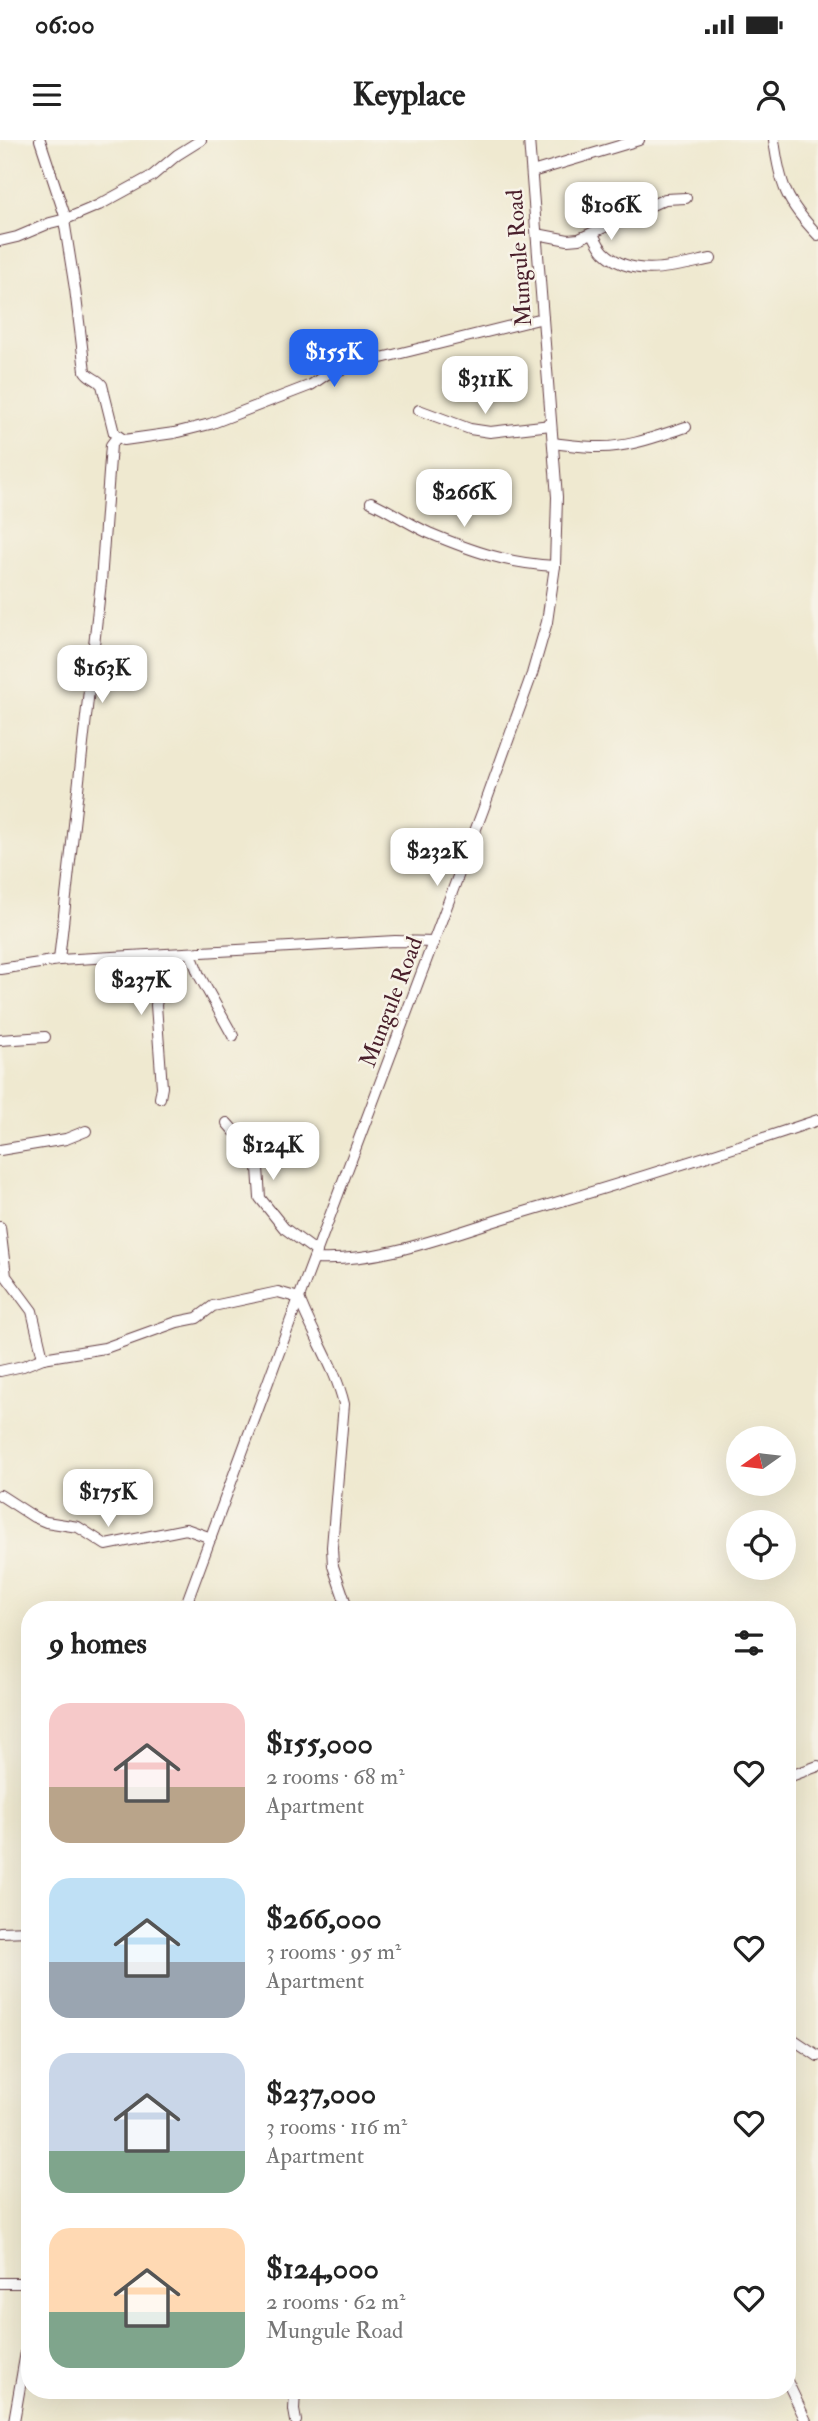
<!DOCTYPE html>
<html lang="en">
<head>
<meta charset="utf-8">
<style>
	body { margin:0; font-family:"IM FELL Double Pica",serif; background:#f2f2f2; color:#222; height:100vh; display:flex; flex-direction:column; font-size:26px; white-space:nowrap }
	* { box-sizing:border-box; margin:0 }
	p { font-size:23px; color:#767676 }
	.icon { flex:none; width:38px; height:38px; fill:none; stroke:currentColor; stroke-width:2; stroke-linecap:round; stroke-linejoin:round }
	.map { position:relative; flex:1; overflow:hidden }
	.drawer { position:absolute; left:21px; top:1461px; width:775px; height:798px; display:flex; flex-direction:column; background:#fff; border-radius:28px; box-shadow:0 7px 28px #0002 }
	.drawer>* { flex:none }
	.needle { width:46px; rotate:256deg }
	.tools { position:absolute; left:726px; top:1286px; display:grid; gap:14px }
	.tools a { display:grid; place-items:center; width:70px; height:70px; border-radius:50%; background:#fff; box-shadow:0 7px 28px #0002; font-size:35px }
	.price { position:absolute; translate:-50% -60px; padding:0 16px; border-radius:14px; background:#fff; color:#222; font-size:23px; line-height:46px; filter:drop-shadow(0 2px 4px #0008) }
	.price::after { content:''; position:absolute; left:50%; top:42px; width:21px; height:16px; margin-left:-10px; background:inherit; clip-path:polygon(0 0,100% 0,50% 100%) }
	.price.on { background:#2563eb; color:#fff }
	ul { padding:0; list-style:none }
	li { display:flex; align-items:center; gap:21px; height:175px; padding:0 28px }
	li span { display:grid; place-items:center; flex:none; width:196px; height:140px; border-radius:21px; color:#555 }
	li>.icon { margin-inline-start:auto }
	span .icon { width:84px; height:84px; fill:#fffc; stroke-width:1 }
	li b { font-size:30px }
	h2 { display:flex; justify-content:space-between; align-items:center; height:84px; padding:0 28px; font-size:30px }
	.status { display:flex; justify-content:space-between; align-items:center; height:49px; padding:0 35px; background:#fff; direction:ltr }
	.status svg { height:19px; fill:currentColor }
	header { display:flex; justify-content:space-between; align-items:center; height:91px; padding:0 28px; background:#fff; font-size:32px; font-weight:700 }
	.map>svg:first-child { display:block }
	.lines { fill:none; stroke-linecap:round; stroke-linejoin:round }
	.minor-casing { stroke:#633d44; stroke-width:12 }
	.minor { stroke:#fff; stroke-width:10 }
	.labels { text-anchor:middle; dominant-baseline:central; stroke-width:5; stroke-linejoin:round; paint-order:stroke }
	.street-label { font-size:23px; fill:#4a1f2b; stroke:#f7f3e8 }
</style>
</head>
<body>
<div class="status"><b>06:00</b><svg viewBox="0 0 49 12"><path d="M0 12V9h3v3zM5 12V6h3v6zM10 12V3h3v9zM15 12V0h3v12zM26 1h20v11H26zM47 4h2v5h-2z"/></svg></div>
<header><svg class="icon" aria-label="menu" viewBox="0 0 24 24"><path d="M4 6h16M4 12h16M4 18h16"/></svg>Keyplace<svg class="icon" aria-label="person" viewBox="0 0 24 24"><circle cx="12" cy="8" r="4"/><path d="M4 21q1-7 8-7t8 7"/></svg></header>
<div class="map">
<svg width="818" height="2281" viewBox="0 0 818 2281">
	<rect width="100%" height="100%" fill="#f7f3e8"/>
	<filter id="ink" filterUnits="userSpaceOnUse"><feTurbulence type="fractalNoise" baseFrequency=".0143" numOctaves="2"/><feDisplacementMap in="SourceGraphic" scale="14" xChannelSelector="R" yChannelSelector="G"/><feConvolveMatrix kernelMatrix="1 2 1 2 8 2 1 2 1" color-interpolation-filters="sRGB"/></filter>
	<filter id="wash" filterUnits="userSpaceOnUse"><feTurbulence type="fractalNoise" baseFrequency=".00686" numOctaves="4" result="noise"/><feDisplacementMap in="SourceGraphic" scale="28" xChannelSelector="R" yChannelSelector="G"/><feGaussianBlur stdDeviation="1.57" result="paint"/><feColorMatrix in="noise" values="0 0 0 0 0 0 0 0 0 0 0 0 0 0 0 0 0 1.4 0 .05"/><feComposite in="paint" operator="in"/></filter>
	<g filter="url(#wash)">
		<rect width="100%" height="100%" fill="#efe9d0"/>
	</g>
	<g filter="url(#ink)">
		<g class="lines">
			<g class="minor-casing">
				<g id="minor">
					<path d="M40,0L66,79"/>
					<path d="M774,0C780,45 786,62 818,95"/>
					<path d="M532,32L639,0"/>
					<path d="M64,80L75,149L85,231C89,238 97,238 102,245L114,293L124,300L174,293L210,284L311,245L327,234L361,223L543,178"/>
					<path d="M537,94L568,100L579,99L665,59L686,58"/>
					<path d="M593,94C596,100 600,108 604,112C633,140 677,126 711,119"/>
					<path d="M0,101L17,97L50,83L66,79L99,65L152,36L177,15L201,0"/>
					<path d="M419,270L470,289L490,292L551,285"/>
					<path d="M553,303C568,305 583,307 598,307C628,308 658,296 686,287"/>
					<path d="M371,362C391,371 409,384 429,393C472,411 509,424 555,426"/>
					<path d="M191,814L199,835L233,896"/>
					<path d="M59,820L101,442L111,305L117,297"/>
					<path d="M0,829L59,820L395,801L434,802"/>
					<path d="M0,900L45,897"/>
					<path d="M160,958L162,947L156,865L161,841L180,814"/>
					<path d="M227,983L254,1014L258,1028L260,1058L284,1088L317,1112"/>
					<path d="M0,1010L66,999L86,991"/>
					<path d="M0,1087L6,1136L32,1171L43,1218"/>
					<path d="M314,1119C381,1123 448,1095 511,1076C614,1046 717,1014 818,980"/>
					<path d="M0,1231L23,1226L43,1218L105,1208L177,1182L197,1178L213,1166L278,1152L299,1158C312,1193 336,1229 344,1264L332,1407L333,1426L348,1470"/>
					<path d="M0,1355L34,1377L46,1382L78,1387L106,1405L186,1389L211,1398"/>
					<path d="M184,1470L299,1158L483,670L532,534L547,482L555,426L557,357L529,0"/>
					<path d="M788,1637L818,1626"/>
					<path d="M0,1792L30,1791"/>
					<path d="M788,1896L818,1916"/>
					<path d="M0,2143H30"/>
					<path d="M788,2243L806,2281"/>
					<path d="M295,2250L294,2270L296,2281"/>
					<path d="M14,2281L30,2189"/>
				</g>
			</g>
			<use href="#minor" class="minor"/>
		</g>
	</g>
	<g class="labels">
		<g class="street-label">
			<text transform="translate(519 118) rotate(-94)">Mungule Road</text>
			<text transform="translate(391 862) rotate(-69)">Mungule Road</text>
		</g>
	</g>
</svg>
<div class="tools">
<a><svg class="needle" viewBox="-14 -14 28 28"><path d="M0-13l5 13h-10z" fill="#e53935"/><path d="M0 13l5-13h-10z" fill="#767676"/></svg></a>
<a><svg class="icon" aria-label="locate" viewBox="0 0 24 24"><circle cx="12" cy="12" r="6"/><path d="M12 2v4M12 18v4M2 12h4M18 12h4"/></svg></a>
</div>
<b class="price" style="left:611px;top:102px">$106K</b>
<b class="price on" style="left:334px;top:249px">$155K</b>
<b class="price" style="left:485px;top:276px">$311K</b>
<b class="price" style="left:464px;top:389px">$266K</b>
<b class="price" style="left:102px;top:565px">$163K</b>
<b class="price" style="left:437px;top:748px">$232K</b>
<b class="price" style="left:141px;top:877px">$237K</b>
<b class="price" style="left:273px;top:1042px">$124K</b>
<b class="price" style="left:108px;top:1389px">$175K</b>
<section class="drawer">
<h2>9 homes<svg class="icon" aria-label="filters" viewBox="0 0 24 24"><path d="M4 7h16M4 17h16"/><circle cx="9" cy="7" r="2"/><circle cx="15" cy="17" r="2"/></svg></h2>
<ul>
<li><span style="background:linear-gradient(#f6c9c9 60%,#b9a48a 0)"><svg class="icon" aria-label="home" viewBox="0 0 24 24"><path d="M3 11l9-7 9 7M6 9v11h12V9"/></svg></span><div><b>$155,000</b><p>2 rooms · 68 m²</p><p>Apartment</p></div><svg class="icon" aria-label="heart" viewBox="0 0 24 24"><path d="M12 20l-8-8c-3-5 5-10 8-4 3-6 11-1 8 4z"/></svg></li>
<li><span style="background:linear-gradient(#bfe0f5 60%,#9aa5b1 0)"><svg class="icon" aria-label="home" viewBox="0 0 24 24"><path d="M3 11l9-7 9 7M6 9v11h12V9"/></svg></span><div><b>$266,000</b><p>3 rooms · 95 m²</p><p>Apartment</p></div><svg class="icon" aria-label="heart" viewBox="0 0 24 24"><path d="M12 20l-8-8c-3-5 5-10 8-4 3-6 11-1 8 4z"/></svg></li>
<li><span style="background:linear-gradient(#c9d6e8 70%,#7fa58c 0)"><svg class="icon" aria-label="home" viewBox="0 0 24 24"><path d="M3 11l9-7 9 7M6 9v11h12V9"/></svg></span><div><b>$237,000</b><p>3 rooms · 116 m²</p><p>Apartment</p></div><svg class="icon" aria-label="heart" viewBox="0 0 24 24"><path d="M12 20l-8-8c-3-5 5-10 8-4 3-6 11-1 8 4z"/></svg></li>
<li><span style="background:linear-gradient(#ffd9b3 60%,#7fa58c 0)"><svg class="icon" aria-label="home" viewBox="0 0 24 24"><path d="M3 11l9-7 9 7M6 9v11h12V9"/></svg></span><div><b>$124,000</b><p>2 rooms · 62 m²</p><p>Mungule Road</p></div><svg class="icon" aria-label="heart" viewBox="0 0 24 24"><path d="M12 20l-8-8c-3-5 5-10 8-4 3-6 11-1 8 4z"/></svg></li>
</ul>
</section>
</div>
</body>
</html>
